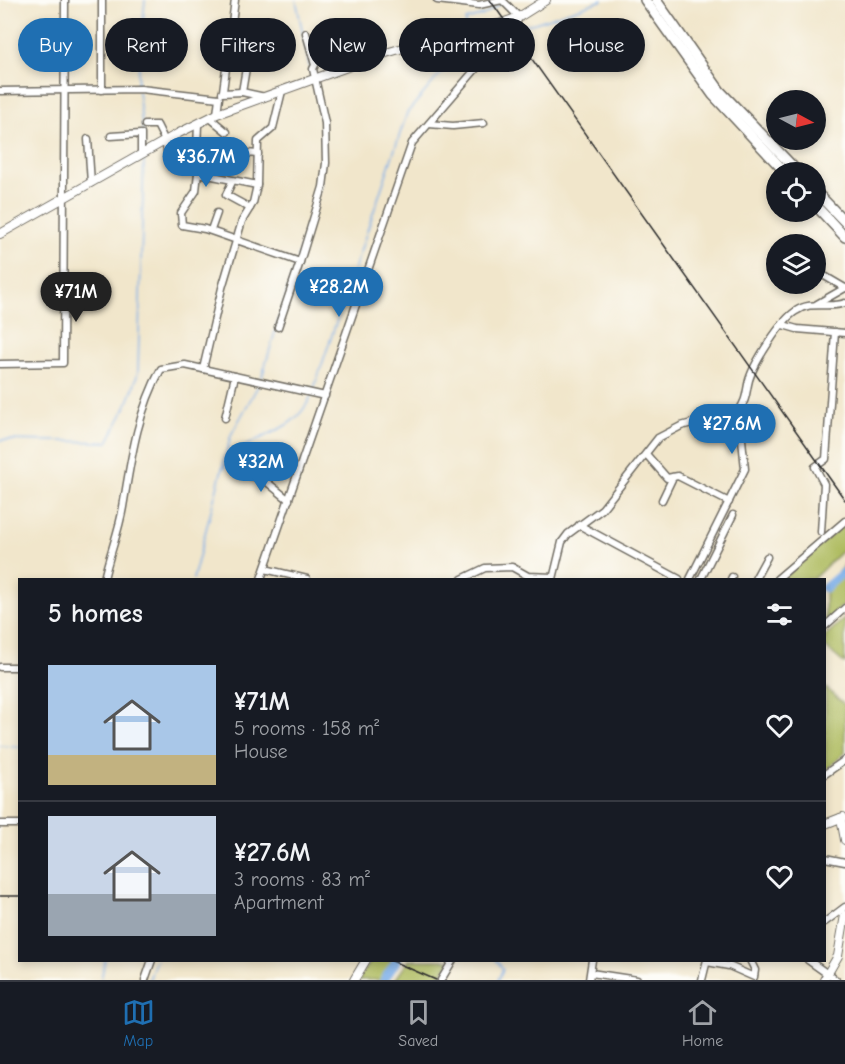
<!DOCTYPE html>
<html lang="en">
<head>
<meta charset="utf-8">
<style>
	body { margin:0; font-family:"Comic Neue",sans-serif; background:#242831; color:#f1f3f6; height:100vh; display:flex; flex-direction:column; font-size:22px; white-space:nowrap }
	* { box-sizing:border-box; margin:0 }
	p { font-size:20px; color:#9ea1a6 }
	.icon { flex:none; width:33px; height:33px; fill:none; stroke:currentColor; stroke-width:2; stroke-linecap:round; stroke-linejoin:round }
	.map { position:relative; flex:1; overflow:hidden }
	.drawer { position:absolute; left:18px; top:578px; width:808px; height:384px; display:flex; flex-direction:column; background:#171b24; border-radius:0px; box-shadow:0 3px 9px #0003 }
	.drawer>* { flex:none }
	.banner { position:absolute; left:18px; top:18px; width:810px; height:54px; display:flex; gap:12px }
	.needle { width:39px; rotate:97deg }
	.fabs { position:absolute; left:766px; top:90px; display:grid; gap:12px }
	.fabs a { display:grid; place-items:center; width:60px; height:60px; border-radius:50%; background:#171b24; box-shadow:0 3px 9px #0003; font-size:30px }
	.price { position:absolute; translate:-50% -51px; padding:0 14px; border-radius:21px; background:#1f6fb2; color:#fff; font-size:20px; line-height:39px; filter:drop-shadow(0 2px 3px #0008) }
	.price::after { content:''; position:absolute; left:50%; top:36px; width:18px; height:14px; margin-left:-9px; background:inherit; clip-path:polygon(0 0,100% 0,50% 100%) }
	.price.current { background:#222; color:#fff }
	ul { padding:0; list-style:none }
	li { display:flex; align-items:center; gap:18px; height:150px; padding:0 30px }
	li+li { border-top:2px solid #363941 }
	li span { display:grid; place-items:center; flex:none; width:168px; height:120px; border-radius:0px; color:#555 }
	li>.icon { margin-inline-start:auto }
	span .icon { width:72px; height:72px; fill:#fffc; stroke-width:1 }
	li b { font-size:26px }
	h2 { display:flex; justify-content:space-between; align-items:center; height:72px; padding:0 30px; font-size:26px }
	.pill { padding:0 21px; border-radius:27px; background:#171b24; box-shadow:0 3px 9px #0003; font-size:21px; line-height:54px }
	.pill.current { background:#1f6fb2; color:#fff }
	.tabs { display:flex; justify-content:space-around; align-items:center; height:84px; border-top:2px solid #363941; background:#171b24; font-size:16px; color:#9ea1a6 }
	.tabs a { display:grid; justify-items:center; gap:3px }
	.tabs .current { color:#1f6fb2 }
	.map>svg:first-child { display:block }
	.green { fill:#aebb5e; stroke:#6c7344; stroke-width:1.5 }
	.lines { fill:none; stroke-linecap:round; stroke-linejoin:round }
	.stream { stroke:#7caee8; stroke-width:1.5 }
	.river { stroke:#7caee8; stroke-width:9 }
	.minor-casing { stroke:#706c63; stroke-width:9 }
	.major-casing { stroke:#706c63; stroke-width:10 }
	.highway-casing { stroke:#706c63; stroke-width:12 }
	.minor { stroke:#fff; stroke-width:6 }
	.major { stroke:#fff; stroke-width:8 }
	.highway { stroke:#fff; stroke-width:9 }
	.rail { stroke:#2b2b2b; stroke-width:1.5 }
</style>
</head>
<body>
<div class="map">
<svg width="845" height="980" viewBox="0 0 845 980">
	<rect width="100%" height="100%" fill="#fdfcf7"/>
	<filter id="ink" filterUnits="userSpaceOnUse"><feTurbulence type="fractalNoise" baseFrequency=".0167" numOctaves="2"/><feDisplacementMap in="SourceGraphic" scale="12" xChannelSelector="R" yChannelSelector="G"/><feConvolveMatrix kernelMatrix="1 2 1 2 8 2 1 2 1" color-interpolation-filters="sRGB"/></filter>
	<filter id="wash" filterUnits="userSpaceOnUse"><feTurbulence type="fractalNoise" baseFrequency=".008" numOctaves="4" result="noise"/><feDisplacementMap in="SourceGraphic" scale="24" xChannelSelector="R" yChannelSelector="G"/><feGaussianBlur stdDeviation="1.35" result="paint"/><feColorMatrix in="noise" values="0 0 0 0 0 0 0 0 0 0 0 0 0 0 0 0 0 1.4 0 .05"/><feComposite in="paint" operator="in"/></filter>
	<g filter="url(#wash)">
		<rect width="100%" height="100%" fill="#f1e6cb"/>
		<g class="green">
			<path d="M845,523V548L813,579H782Z"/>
			<path d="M845,564V604L825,622V587Z"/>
			<path d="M845,618V664L825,647V636Z"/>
			<path d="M825,687L845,705V753L825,771Z"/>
			<path d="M372,960H395L382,980H358Z"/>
			<path d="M409,960H451L438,980H395Z"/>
		</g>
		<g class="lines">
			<g class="stream">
				<path d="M296,0L311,73"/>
				<path d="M466,27V20L484,15L503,2"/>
				<path d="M515,27L535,23L603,0"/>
				<path d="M137,86L145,0"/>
				<path d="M138,91L145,148"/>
				<path d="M318,104L322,128"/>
				<path d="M297,259L321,180"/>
				<path d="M261,380L295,264"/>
				<path d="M313,391L407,113L469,40L507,28"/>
				<path d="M0,440L108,442C120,419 133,396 138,371L144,156"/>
				<path d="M224,468C227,463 231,457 235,453C261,432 295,433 311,396"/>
				<path d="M193,579L231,435L259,384"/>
				<path d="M0,746L20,747"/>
				<path d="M496,960L503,969L498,980"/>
				<path d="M101,980L105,960"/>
				<path d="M149,980L156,960"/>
			</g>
			<g class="river">
				<path d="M825,588L845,571"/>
				<path d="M384,980L397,960"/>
			</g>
		</g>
	</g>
	<g filter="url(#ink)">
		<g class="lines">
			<g class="minor-casing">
				<g id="minor">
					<path d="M102,0V90"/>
					<path d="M246,68L242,92L265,97"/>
					<path d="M0,91L141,89L219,98L217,114"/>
					<path d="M223,91L235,0"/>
					<path d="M222,93L242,92"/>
					<path d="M210,118L227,132"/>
					<path d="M198,124L197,149L258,154"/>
					<path d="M429,124L453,126L484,123"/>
					<path d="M145,125H157L165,141L169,161"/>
					<path d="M111,136L141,134V154"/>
					<path d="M88,139L91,183"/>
					<path d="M197,149L198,173L257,185"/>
					<path d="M198,173L196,191L181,213L182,225L205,229L300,262L323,187L326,163L325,123L313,69L315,65L306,33"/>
					<path d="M232,182L226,195L250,208"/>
					<path d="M211,230L217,213"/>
					<path d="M816,271L845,288"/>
					<path d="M817,304L845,288"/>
					<path d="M783,325L797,329L845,333"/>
					<path d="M278,327L300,262"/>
					<path d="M0,364L63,363L65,0"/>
					<path d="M203,369L222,288L242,221L253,203L257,185L258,141L273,128L282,91"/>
					<path d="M225,418L235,376"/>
					<path d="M646,454L667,478L678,476L729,502"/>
					<path d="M240,474L262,478L289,500"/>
					<path d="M662,500L673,477"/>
					<path d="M579,525L679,579"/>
					<path d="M821,532L824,484L815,467L826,459L835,332"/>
					<path d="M265,569L307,579"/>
					<path d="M104,579C109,555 119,532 123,507C131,459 137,413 161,369L185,365L325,396"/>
					<path d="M261,579L412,143L518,20L519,17L502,0L479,5L437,0"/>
					<path d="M462,579L485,568L512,567L528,576L553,577"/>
					<path d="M553,579L562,542L568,534L602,509L658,438L681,426L739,410C747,400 746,391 749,380C754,363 781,320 796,311C811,300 829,309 845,303"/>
					<path d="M690,579L745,469L739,410"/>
					<path d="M701,579L733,515"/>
					<path d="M731,579L732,577"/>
					<path d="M755,579L767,557"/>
					<path d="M777,579L845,521"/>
					<path d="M825,626L845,608"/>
					<path d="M0,667H20"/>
					<path d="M825,774L845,760"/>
					<path d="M0,824H20"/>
					<path d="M825,858L845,862"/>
					<path d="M825,922L845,907"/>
					<path d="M808,960L836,980"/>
					<path d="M707,962L729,966L754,977L755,970L750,960"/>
					<path d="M591,973L637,980"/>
					<path d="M145,980L152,960"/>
					<path d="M441,980L453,960"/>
					<path d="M589,980L592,960"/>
					<path d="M702,980L707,960"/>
				</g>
			</g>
			<g class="major-casing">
				<g id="major">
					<path d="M0,234L179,133L217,114L386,53L444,36L499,24L519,17L546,0"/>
					<path d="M841,818L845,840"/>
					<path d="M825,824L843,817"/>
					<path d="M354,980L366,960"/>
					<path d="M824,980L838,956L845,915"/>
				</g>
			</g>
			<g class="highway-casing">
				<g id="highway">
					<path d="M645,0L713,95L785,172"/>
					<path d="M656,0L720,91L798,172"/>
					<path d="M816,192L845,222"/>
					<path d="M816,206L845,237"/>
				</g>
			</g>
			<use href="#minor" class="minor"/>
			<use href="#major" class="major"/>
			<use href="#highway" class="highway"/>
			<g class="rail">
				<path d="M490,0L845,500"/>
				<path d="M0,896H20"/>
				<path d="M390,960L436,980"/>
			</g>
		</g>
	</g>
</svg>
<div class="fabs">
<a><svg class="needle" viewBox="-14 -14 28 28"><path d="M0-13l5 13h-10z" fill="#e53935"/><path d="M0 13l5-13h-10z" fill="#9ea1a6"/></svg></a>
<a><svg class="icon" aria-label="locate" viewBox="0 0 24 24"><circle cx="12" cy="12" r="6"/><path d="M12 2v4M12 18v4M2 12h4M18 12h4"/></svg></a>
<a><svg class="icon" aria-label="layers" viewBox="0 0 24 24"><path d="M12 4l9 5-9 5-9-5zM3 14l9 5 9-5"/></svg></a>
</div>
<b class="price" style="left:206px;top:188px">¥36.7M</b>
<b class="price" style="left:339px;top:318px">¥28.2M</b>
<b class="price current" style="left:76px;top:323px">¥71M</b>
<b class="price" style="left:732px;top:455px">¥27.6M</b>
<b class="price" style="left:261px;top:493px">¥32M</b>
<div class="banner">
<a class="pill current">Buy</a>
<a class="pill">Rent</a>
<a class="pill">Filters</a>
<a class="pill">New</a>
<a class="pill">Apartment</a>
<a class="pill">House</a>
</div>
<section class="drawer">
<h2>5 homes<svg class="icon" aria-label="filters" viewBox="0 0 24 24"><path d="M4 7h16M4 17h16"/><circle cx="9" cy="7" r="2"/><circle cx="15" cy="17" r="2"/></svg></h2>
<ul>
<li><span style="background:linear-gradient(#a9c7e8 75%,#c2b280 0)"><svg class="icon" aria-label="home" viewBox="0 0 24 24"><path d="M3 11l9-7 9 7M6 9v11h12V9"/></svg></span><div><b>¥71M</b><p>5 rooms · 158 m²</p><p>House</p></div><svg class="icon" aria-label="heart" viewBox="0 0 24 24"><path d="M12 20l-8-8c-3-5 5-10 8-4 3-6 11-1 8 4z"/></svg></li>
<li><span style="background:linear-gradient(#c9d6e8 65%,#9aa5b1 0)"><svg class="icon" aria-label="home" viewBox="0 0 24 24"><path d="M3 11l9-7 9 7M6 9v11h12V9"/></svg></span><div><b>¥27.6M</b><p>3 rooms · 83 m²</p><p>Apartment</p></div><svg class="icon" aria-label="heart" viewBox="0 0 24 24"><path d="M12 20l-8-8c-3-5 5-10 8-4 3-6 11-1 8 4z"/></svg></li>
</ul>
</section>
</div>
<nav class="tabs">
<a class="current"><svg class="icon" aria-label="map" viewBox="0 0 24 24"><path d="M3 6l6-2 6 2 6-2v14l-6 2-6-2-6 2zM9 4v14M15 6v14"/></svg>Map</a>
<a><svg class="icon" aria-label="saved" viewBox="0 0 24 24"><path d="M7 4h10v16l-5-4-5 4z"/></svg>Saved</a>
<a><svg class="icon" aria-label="home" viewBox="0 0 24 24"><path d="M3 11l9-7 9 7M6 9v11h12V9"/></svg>Home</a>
</nav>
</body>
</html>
